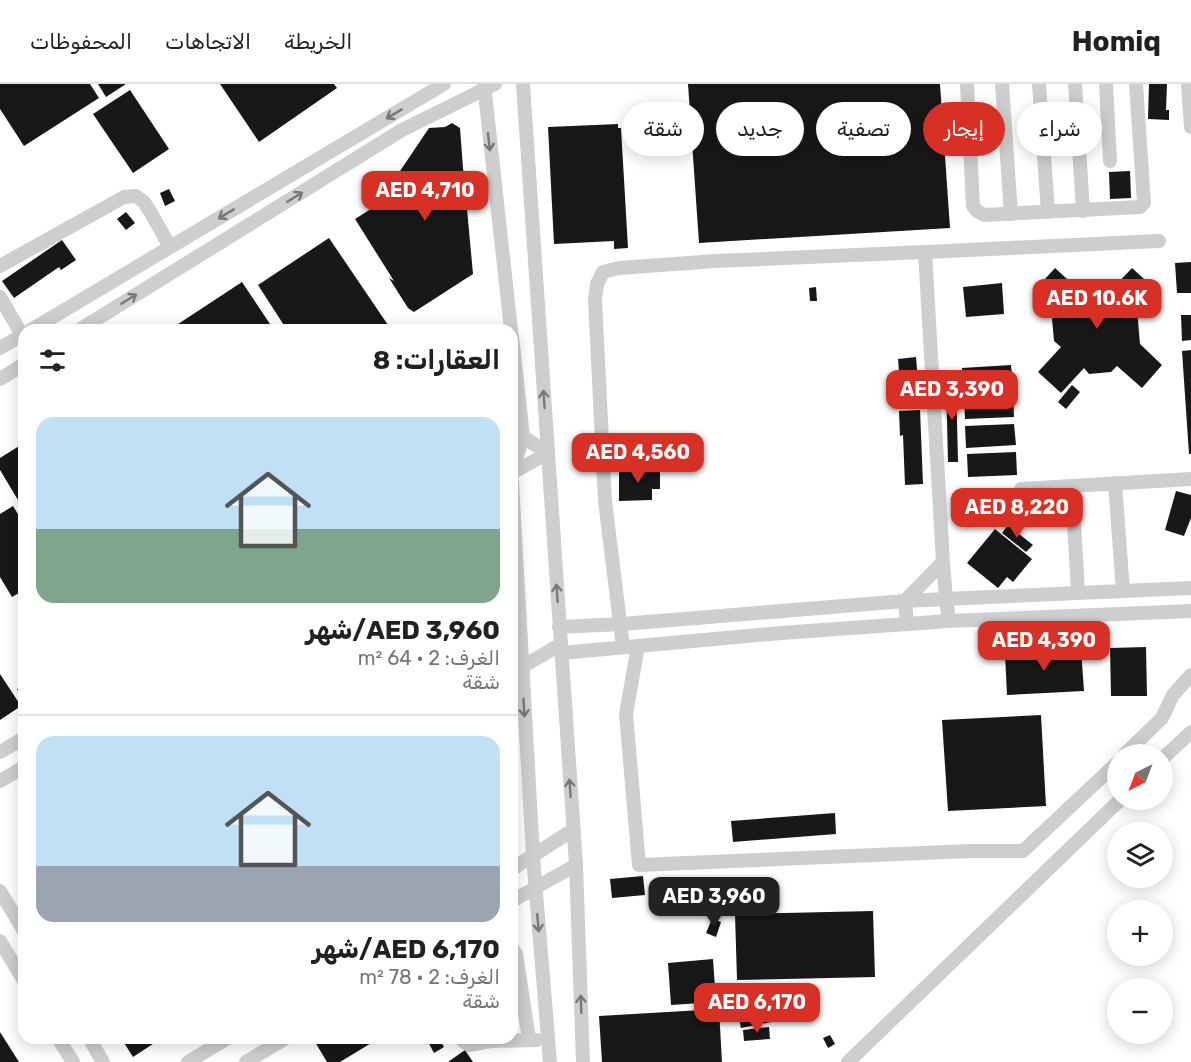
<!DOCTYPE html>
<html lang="ar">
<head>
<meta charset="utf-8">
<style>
	body { margin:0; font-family:Rubik,Cairo,sans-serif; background:#f2f2f2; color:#202124; direction:rtl; height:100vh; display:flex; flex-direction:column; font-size:22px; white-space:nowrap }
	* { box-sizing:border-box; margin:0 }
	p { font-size:20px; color:#757577 }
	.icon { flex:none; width:33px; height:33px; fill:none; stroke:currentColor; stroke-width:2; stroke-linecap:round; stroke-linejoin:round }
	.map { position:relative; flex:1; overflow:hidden; direction:ltr }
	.details { position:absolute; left:18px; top:240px; width:500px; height:720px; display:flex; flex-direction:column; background:#fff; border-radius:18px; box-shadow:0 3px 15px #0003; direction:rtl }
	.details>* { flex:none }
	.top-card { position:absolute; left:536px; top:18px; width:566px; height:54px; direction:rtl; display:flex; gap:12px }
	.needle { width:39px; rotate:222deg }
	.controls { position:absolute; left:1107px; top:660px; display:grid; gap:12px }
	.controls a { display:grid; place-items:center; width:66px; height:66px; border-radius:50%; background:#fff; box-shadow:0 3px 15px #0003; font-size:30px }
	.price { position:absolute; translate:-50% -51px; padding:0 14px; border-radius:12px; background:#d93025; color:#fff; font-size:20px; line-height:39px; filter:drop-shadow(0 2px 3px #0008) }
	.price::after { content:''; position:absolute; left:50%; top:36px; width:18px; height:14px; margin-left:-9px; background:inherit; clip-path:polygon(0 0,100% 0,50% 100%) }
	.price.active { background:#222; color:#fff }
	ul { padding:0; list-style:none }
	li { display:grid; align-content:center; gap:12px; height:318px; padding:0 18px }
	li+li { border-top:2px solid #e0e0e0 }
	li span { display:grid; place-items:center; height:186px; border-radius:18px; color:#555 }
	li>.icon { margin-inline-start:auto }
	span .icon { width:108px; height:108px; fill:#fffc; stroke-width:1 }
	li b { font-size:26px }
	h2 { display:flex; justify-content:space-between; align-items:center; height:72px; padding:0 18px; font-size:26px }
	.pill { padding:0 21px; border-radius:27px; background:#fff; box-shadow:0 3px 15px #0003; font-size:21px; line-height:54px }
	.pill.active { background:#d93025; color:#fff }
	header { display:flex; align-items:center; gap:36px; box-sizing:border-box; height:84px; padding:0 30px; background:#fff; border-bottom:2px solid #e0e0e0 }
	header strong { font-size:28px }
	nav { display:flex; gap:33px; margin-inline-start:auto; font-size:21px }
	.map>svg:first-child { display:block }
	.building { fill:#181818 }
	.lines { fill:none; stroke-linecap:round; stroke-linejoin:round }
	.minor { stroke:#cecece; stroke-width:14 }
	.oneway { stroke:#787878 }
</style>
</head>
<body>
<header>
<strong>Homiq</strong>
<nav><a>الخريطة</a><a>الاتجاهات</a><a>المحفوظات</a></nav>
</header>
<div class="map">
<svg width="1191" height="978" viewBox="0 0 1191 978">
	<rect width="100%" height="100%" fill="#fff"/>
	<g class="building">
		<path d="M0,0H90L99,14L24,62L0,25Z"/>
		<path d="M98,0H126L106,13Z"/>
		<path d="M220,0H334L337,4L259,58Z"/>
		<path d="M688,0H940L950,144L699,159Z"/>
		<path d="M1149,0H1167L1166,26H1169V36L1148,35Z"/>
		<path d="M130,6L169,65L133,89L93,30Z"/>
		<path d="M452,39L460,44L465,110L461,115L467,125L473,190L414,228L408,224L389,194L394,197L355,135L382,118L396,117V111L390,102L429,44L445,43Z"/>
		<path d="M618,40V44H621L628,164L614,165V157L554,160L548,43Z"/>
		<path d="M1130,87L1131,114L1110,115L1109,88Z"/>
		<path d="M169,105L175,117L165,122L160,109Z"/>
		<path d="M126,128L135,139L126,146L117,135Z"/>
		<path d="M329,154L388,241L380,246H287L258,201Z"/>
		<path d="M62,156L76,176L61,186L59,183L14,214L2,197Z"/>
		<path d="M1191,178V209H1177L1175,179Z"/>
		<path d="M1055,184L1079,206L1114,203L1132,184L1155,205L1137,225L1140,260L1162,281L1142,304L1117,282L1111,288L1089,290L1084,284L1061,309L1038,288L1061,263L1054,257L1052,235L1058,229L1034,207Z"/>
		<path d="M242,198L274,246H169Z"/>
		<path d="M1002,199L1004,230L966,233L963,203Z"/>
		<path d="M816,203L817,217H810L809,204Z"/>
		<path d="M1181,231H1191V256L1182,257Z"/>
		<path d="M1191,266V370H1189L1182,267Z"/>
		<path d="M916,273L920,323L902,325L898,275Z"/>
		<path d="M1011,281L1013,304L963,306L962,284Z"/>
		<path d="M946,296H956L958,378H948Z"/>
		<path d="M1072,301L1080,308L1066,325L1058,318Z"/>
		<path d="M1013,311L1014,333L965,335L964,313Z"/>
		<path d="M920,326L923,400L905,401L903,351L900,352L899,327Z"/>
		<path d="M1014,340L1016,361L966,364L965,342Z"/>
		<path d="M24,359V426L0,386V374Z"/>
		<path d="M1016,368L1017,391L968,393L967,370Z"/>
		<path d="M619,385H660V405H652V416L619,417Z"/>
		<path d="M1176,407L1191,411V434L1184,452L1165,446Z"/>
		<path d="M13,422L24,440V506L12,513L0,493V430Z"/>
		<path d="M1008,441L1033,461L1026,468L1002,449Z"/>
		<path d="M995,445L1032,475L1013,498L1007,493L998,504L967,479Z"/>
		<path d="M1146,563L1147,612H1111L1110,564Z"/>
		<path d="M1081,565L1084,607L1007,611L1005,570Z"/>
		<path d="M0,590L21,622L0,636Z"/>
		<path d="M24,601V618L17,605Z"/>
		<path d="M1041,631L1046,722L948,727L942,636Z"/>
		<path d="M835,729L836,750L733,758L731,737Z"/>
		<path d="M643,792L645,811L612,814L610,795Z"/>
		<path d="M873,827L875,893L737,896L735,830Z"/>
		<path d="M712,835L721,838L716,853L706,849Z"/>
		<path d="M713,875L716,918L671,921L668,879Z"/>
		<path d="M767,919L771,938L741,944L737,926Z"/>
		<path d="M719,925L722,978H602L599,932Z"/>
		<path d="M769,943L770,955L744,957L743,946Z"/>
		<path d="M0,948L19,978H0Z"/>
		<path d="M830,951L835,960L828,964L823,954Z"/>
		<path d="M121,954H162L133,973Z"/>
		<path d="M322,954H371L373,958L340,978H327L315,958Z"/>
		<path d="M426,954H439L444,963L434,969Z"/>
		<path d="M465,966L473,978H448Z"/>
	</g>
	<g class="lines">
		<g class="minor">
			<path d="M484,0L511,246"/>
			<path d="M523,0L576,781L583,978"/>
			<path d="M967,0L973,122L977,127L984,131L1140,123L1144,119L1136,0"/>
			<path d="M1002,0L1011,130"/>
			<path d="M1039,0L1048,128"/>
			<path d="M1075,0L1083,127"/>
			<path d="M1106,0L1110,77"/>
			<path d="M1188,0L1191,43"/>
			<path d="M0,182L124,113L136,112L144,118L151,129L170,163"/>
			<path d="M0,213L22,251"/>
			<path d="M31,246L444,0"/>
			<path d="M79,246L402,46L495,0"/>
			<path d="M512,252L523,353L512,388"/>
			<path d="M0,264L24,250"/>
			<path d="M0,295L24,280"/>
			<path d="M512,389L548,369L523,353"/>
			<path d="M512,398L533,772L550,978"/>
			<path d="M1115,399L1123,507"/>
			<path d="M1072,402L1078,509"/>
			<path d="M1021,405L1191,395"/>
			<path d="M943,478L946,515L1191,504"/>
			<path d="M907,540L905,517L946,515L949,537"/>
			<path d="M559,543L622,540L905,517L943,478L925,168L1159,157"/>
			<path d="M638,562L626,630L639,781L970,767H1023L1118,678"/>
			<path d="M623,563L605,417L595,216L597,200L603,188L619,184L716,177L925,168"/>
			<path d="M561,569L781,549L949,537L1191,527"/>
			<path d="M512,589L561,560"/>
			<path d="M0,668L24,654"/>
			<path d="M1125,670L1162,634L1173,611L1191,591"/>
			<path d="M1162,675L1191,648"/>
			<path d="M0,697L24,683"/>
			<path d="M512,785L573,746"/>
			<path d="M0,807L24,847"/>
			<path d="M512,817L576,781"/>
			<path d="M0,857L24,897"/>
			<path d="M512,864L516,870L529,955"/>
			<path d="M58,954L73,978"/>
			<path d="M89,954L103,978"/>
			<path d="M462,954L463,957L469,961L491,957L537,956"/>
			<path d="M188,978L228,954"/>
			<path d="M246,978L286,954"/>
			<path d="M848,978L1120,716"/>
		</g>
	</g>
	<defs><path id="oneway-shaft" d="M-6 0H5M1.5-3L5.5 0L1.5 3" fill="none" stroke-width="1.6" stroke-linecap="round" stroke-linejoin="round" transform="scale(1.5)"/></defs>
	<g class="oneway">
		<use href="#oneway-shaft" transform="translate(394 30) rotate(149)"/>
		<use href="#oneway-shaft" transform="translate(489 58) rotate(83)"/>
		<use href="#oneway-shaft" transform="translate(295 113) rotate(-32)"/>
		<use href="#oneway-shaft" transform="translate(226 130) rotate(149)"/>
		<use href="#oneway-shaft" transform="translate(129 215) rotate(-32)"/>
		<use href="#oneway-shaft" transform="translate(544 315) rotate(-94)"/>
		<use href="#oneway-shaft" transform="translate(557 509) rotate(-94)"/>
		<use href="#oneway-shaft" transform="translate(524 624) rotate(87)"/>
		<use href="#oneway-shaft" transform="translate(570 704) rotate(-94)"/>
		<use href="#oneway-shaft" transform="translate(538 839) rotate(85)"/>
		<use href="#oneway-shaft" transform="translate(581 920) rotate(-92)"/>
	</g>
</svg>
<div class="controls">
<a><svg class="needle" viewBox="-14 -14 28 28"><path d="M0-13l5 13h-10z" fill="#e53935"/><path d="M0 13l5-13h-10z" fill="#757577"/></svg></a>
<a><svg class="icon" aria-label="layers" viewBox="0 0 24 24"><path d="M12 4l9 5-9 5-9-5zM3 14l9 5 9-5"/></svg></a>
<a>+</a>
<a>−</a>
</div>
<b class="price" style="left:425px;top:138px">AED 4,710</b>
<b class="price" style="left:1097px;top:246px">AED 10.6K</b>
<b class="price" style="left:952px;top:337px">AED 3,390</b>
<b class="price" style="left:638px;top:400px">AED 4,560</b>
<b class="price" style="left:1017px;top:455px">AED 8,220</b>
<b class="price" style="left:1044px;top:588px">AED 4,390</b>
<b class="price active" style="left:714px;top:844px">AED 3,960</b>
<b class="price" style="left:757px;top:950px">AED 6,170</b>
<div class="top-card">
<a class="pill">شراء</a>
<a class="pill active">إيجار</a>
<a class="pill">تصفية</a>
<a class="pill">جديد</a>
<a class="pill">شقة</a>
</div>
<section class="details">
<h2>العقارات: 8<svg class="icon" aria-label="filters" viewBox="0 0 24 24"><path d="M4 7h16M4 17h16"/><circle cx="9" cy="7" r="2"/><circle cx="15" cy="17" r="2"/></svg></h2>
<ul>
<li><span style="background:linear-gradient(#bfe0f5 60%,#7fa58c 0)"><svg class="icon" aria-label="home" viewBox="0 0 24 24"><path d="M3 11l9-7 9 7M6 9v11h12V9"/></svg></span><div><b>AED 3,960/شهر</b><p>الغرف: 2 · 64 m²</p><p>شقة</p></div></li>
<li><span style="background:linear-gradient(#bfe0f5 70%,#9aa5b1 0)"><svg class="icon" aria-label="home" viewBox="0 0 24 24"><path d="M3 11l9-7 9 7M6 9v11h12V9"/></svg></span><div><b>AED 6,170/شهر</b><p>الغرف: 2 · 78 m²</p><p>شقة</p></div></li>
</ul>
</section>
</div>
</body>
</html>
